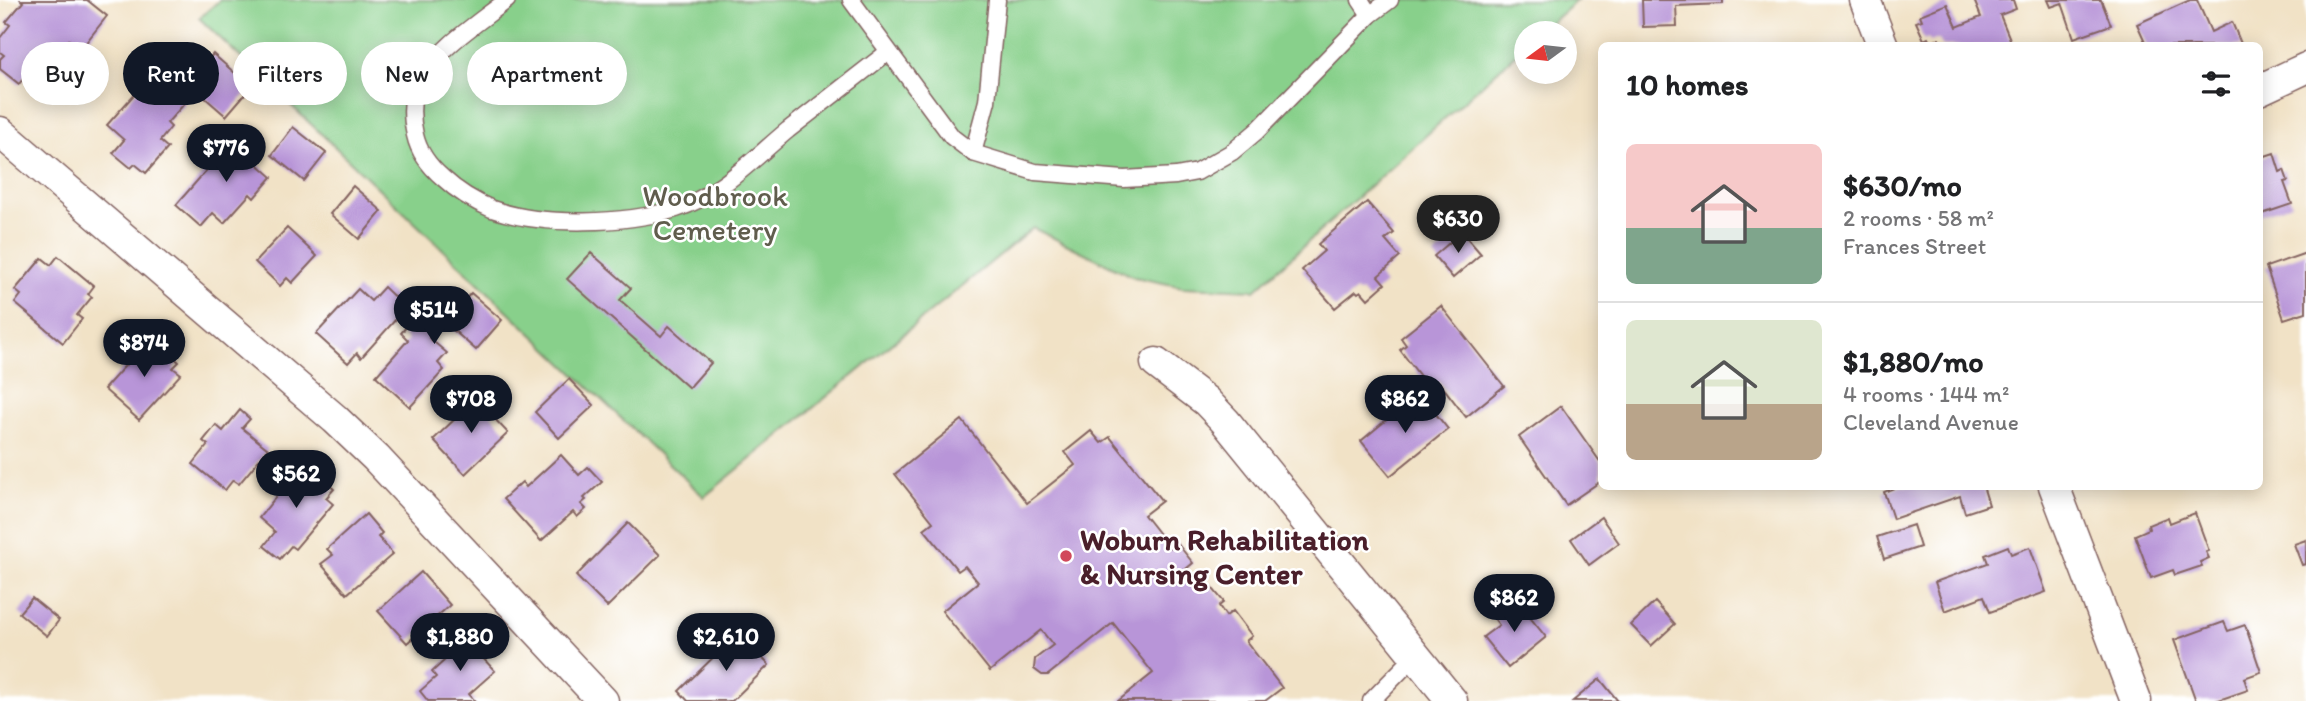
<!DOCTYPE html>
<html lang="en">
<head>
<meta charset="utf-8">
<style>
	body { margin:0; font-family:Itim,sans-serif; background:#f2f2f2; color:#202124; height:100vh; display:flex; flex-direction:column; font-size:26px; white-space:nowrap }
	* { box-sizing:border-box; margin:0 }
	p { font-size:23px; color:#757577 }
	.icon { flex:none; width:38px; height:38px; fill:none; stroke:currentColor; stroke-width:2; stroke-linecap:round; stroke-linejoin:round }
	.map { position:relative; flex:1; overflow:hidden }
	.sheet { position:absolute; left:1598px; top:42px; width:665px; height:448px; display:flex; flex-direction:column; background:#fff; border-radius:10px; box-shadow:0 4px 18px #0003 }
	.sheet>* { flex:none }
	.guide { position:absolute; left:21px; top:42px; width:665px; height:63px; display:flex; gap:14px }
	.needle { width:46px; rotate:255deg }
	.fabs { position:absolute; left:1514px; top:21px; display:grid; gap:14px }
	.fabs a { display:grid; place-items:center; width:63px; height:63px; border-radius:50%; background:#fff; box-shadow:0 4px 18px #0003; font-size:35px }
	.price { position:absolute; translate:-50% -60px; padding:0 16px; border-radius:24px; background:#111827; color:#fff; font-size:23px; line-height:46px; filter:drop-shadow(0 2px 4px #0008) }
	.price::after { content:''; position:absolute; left:50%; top:42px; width:21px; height:16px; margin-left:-10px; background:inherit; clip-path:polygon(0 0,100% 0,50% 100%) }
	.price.on { background:#222; color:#fff }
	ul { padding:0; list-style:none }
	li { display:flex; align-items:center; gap:21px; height:175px; padding:0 28px }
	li+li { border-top:2px solid #e0e0e0 }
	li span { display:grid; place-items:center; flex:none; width:196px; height:140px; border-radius:10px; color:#555 }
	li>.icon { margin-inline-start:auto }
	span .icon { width:84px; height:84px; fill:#fffc; stroke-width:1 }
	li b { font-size:30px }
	h2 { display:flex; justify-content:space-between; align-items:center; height:84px; padding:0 28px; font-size:30px }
	.chip { padding:0 24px; border-radius:32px; background:#fff; box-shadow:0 4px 18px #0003; font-size:24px; line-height:63px }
	.chip.on { background:#111827; color:#fff }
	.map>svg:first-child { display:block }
	.green { fill:#88d08b; stroke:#69785b; stroke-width:2 }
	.building { fill:#b895d8 }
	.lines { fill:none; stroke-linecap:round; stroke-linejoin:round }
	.service-casing { stroke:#846361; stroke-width:19 }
	.minor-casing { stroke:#846361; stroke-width:33 }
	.service { stroke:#fff; stroke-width:16 }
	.minor { stroke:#fff; stroke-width:30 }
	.poi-dot { fill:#d1495b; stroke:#fff; stroke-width:2.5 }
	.labels { text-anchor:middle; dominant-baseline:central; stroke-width:5; stroke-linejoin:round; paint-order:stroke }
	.park-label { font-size:30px; fill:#605d4d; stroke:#fff }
	.poi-label { font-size:30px; font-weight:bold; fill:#4a1f2b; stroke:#fff; text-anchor:start }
</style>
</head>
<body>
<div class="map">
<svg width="2306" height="701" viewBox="0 0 2306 701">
	<rect width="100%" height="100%" fill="#fff"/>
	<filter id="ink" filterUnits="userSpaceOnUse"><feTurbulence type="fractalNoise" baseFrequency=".0143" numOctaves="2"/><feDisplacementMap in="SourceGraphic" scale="14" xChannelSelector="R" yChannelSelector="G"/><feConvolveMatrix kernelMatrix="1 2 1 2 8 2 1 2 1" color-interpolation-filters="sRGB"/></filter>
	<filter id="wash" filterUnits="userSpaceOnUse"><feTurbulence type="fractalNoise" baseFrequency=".00686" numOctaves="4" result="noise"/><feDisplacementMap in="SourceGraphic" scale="28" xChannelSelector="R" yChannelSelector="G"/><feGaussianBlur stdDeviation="1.57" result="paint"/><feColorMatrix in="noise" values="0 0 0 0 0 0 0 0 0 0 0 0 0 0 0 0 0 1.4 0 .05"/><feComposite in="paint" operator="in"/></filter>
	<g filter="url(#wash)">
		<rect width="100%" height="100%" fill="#f1e2c6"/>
		<path class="green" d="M220,0H1577L1539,33H1526V45L1255,290L1183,287L1134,277L1033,228L704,497L199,18Z"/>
		<g id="blocks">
			<g class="building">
				<path d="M21,0H87L107,16L80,50L69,40L35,82L26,75L19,84L0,69V59L4,55L0,52V38L10,25L6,22L23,2Z"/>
				<path d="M1642,0H1723V4L1676,6L1677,26L1643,27Z"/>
				<path d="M1974,0H2013L2016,9L2000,15L2012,44L2007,46H1942L1939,39L1930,42L1928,38L1924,40L1916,22L1922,20L1920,15L1947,4L1957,27L1981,17Z"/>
				<path d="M2048,0H2101L2111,25L2074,38L2062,3L2051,7Z"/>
				<path d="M2190,0H2197L2211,32L2232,22L2242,46H2147L2137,24Z"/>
				<path d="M213,54L251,87L226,116L188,83Z"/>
				<path d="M163,84L185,103L167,123L171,127L160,141L168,148L146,173L135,164L131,168L113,153L124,140L107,125L139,89L150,99Z"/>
				<path d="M293,127L326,153L304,181L272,155Z"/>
				<path d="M238,134L261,154L254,161L272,177L254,198L250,194L224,223L213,213L201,227L176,205Z"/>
				<path d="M2274,153L2280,172L2284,170L2288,181L2284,182L2292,204L2259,215V158Z"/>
				<path d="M353,186L382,211L359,239L330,214Z"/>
				<path d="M1367,202L1394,233L1385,240L1400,257L1378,276L1385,284L1368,299L1361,291L1358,293L1356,291L1335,308L1302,270L1324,251L1318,244Z"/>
				<path d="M287,228L317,256L292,283L287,278L280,286L255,262Z"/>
				<path d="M1462,232L1481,254L1453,278L1434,256Z"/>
				<path d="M591,253L631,288L620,300L661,336L669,326L711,363L689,388L567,279Z"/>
				<path d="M2306,253V312L2284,319L2266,267Z"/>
				<path d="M58,256L94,286L88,294L92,297L77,315L82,319L63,343L15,303L21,295L15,290L42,258L51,265Z"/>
				<path d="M384,287L406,308L361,358L357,353L348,363L316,334L358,289L371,301Z"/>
				<path d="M471,293L502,320L476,350L444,322L429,338L447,353L438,363L444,370L410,407L376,376L408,340L401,333L431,298L451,316Z"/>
				<path d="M1441,306L1504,386L1466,417L1439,382L1430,389L1400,350L1406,345L1401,338Z"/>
				<path d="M151,337L179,362L173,368L181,374L139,420L104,389Z"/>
				<path d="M569,379L594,405L559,438L535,412Z"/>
				<path d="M1419,393L1448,429L1390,476L1361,441Z"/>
				<path d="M480,395L496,410L491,415L508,433L465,474L433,440Z"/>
				<path d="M1561,406L1601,463V481L1566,505L1519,437Z"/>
				<path d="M240,410L250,419L242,428L268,449L239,484L233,480L225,490L193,464L208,445L203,441L216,425L223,431Z"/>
				<path d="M962,420L1027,503L1075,465L1065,452L1091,431L1101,443L1110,437L1162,501L1144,515L1170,548L1177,543L1193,563L1186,569L1197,583L1204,578L1224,602L1219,606L1226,616L1233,611L1252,636L1246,641L1282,688L1265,701H1118L1153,673L1113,623L1048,675H1042L1034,669L1035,659L1053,645L1041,630L990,671L942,611L978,582L965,566L958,571L924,529L933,522L895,474Z"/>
				<path d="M561,455L579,475L588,467L602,482L584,498L586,500L581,504L586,509L577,517L573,512L541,541L503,499L522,482L526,487Z"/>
				<path d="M303,463L334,489L326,498L333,504L295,549L291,546L280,559L264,546L275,532L259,518Z"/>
				<path d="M1899,486H1983L1989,505L1965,513L1960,496L1893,519L1884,492Z"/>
				<path d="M2195,513L2209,551L2206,552L2209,558L2200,562L2202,566L2175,575L2173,570L2151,578L2135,535L2149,529L2148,525L2168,517L2170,523Z"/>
				<path d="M366,514L382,533L378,537L393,554L347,594L321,564L333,555L327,549Z"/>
				<path d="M1601,517L1619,543L1589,565L1571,539Z"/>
				<path d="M628,523L660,555L607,607L576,576Z"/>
				<path d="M1913,525L1920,547L1884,559L1877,537Z"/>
				<path d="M2306,540V564L2302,565L2294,544Z"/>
				<path d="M2008,546L2011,554L2030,547L2046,592L1990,612L1984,596L1945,611L1935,582L1988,563L1985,555Z"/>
				<path d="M421,572L450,605L407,643L378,611Z"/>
				<path d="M32,598L59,620L47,636L19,613Z"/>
				<path d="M1515,599L1546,637L1508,668L1483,637L1499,625L1493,617Z"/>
				<path d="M1655,602L1675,624L1651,646L1631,625Z"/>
				<path d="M2224,622L2228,631L2245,625L2261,672L2244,678L2248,690L2216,701H2196L2174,640Z"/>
				<path d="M476,631L490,645L480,655L495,671L469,694L475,701H428L420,691L436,677L432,672Z"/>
				<path d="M738,633L769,665L732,701H688L679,691Z"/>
				<path d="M1600,679L1618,701H1573Z"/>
			</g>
		</g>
	</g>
	<g filter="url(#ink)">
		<use href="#blocks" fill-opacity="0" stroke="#846361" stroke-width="2"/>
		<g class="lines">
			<g class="service-casing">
				<g id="service">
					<path d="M507,0C478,23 441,46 421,78C410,95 411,117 415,135C419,153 429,166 443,178C457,191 475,202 492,209C543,227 625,224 676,209C719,196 754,158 788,130C821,104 855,78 888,52"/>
					<path d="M851,0L952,137L973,153L1035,172L1124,179L1176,176L1197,172L1232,152L1257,131L1370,15L1390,0"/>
					<path d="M1360,0L1370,15"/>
					<path d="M973,153L987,101L997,0"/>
					<path d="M1371,701L1416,655"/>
				</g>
			</g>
			<g class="minor-casing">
				<g id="minor">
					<path d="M1865,0L1883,46"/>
					<path d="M2259,90L2306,68"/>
					<path d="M0,132L335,419L376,458L603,701"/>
					<path d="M1156,363L1206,401L1225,421L1452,701"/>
					<path d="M2054,486L2136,701"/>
				</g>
			</g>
			<use href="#service" class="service"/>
			<use href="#minor" class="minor"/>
		</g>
	</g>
	<circle class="poi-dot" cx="1066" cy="556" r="7"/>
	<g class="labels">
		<g class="park-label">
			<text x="715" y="195">Woodbrook<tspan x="715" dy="34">Cemetery</tspan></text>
		</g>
		<g class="poi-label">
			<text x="1080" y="539">Woburn Rehabilitation<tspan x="1080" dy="34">&amp; Nursing Center</tspan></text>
		</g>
	</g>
</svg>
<div class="fabs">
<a><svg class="needle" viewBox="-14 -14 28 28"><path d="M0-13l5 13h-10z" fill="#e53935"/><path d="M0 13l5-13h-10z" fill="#757577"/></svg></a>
</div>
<b class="price" style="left:226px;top:184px">$776</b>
<b class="price on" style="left:1458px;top:255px">$630</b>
<b class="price" style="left:434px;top:346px">$514</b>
<b class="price" style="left:144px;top:379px">$874</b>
<b class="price" style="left:471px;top:435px">$708</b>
<b class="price" style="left:1405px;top:435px">$862</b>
<b class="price" style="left:296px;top:510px">$562</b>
<b class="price" style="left:1514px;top:634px">$862</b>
<b class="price" style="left:460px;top:673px">$1,880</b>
<b class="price" style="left:726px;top:673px">$2,610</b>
<div class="guide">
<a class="chip">Buy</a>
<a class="chip on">Rent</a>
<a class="chip">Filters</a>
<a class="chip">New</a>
<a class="chip">Apartment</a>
</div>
<section class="sheet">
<h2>10 homes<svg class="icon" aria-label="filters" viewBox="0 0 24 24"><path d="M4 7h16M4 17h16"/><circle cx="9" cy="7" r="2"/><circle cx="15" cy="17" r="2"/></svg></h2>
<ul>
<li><span style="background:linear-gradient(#f6c9c9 60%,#7fa58c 0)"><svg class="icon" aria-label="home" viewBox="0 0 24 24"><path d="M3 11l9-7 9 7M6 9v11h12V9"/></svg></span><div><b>$630/mo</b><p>2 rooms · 58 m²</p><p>Frances Street</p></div></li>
<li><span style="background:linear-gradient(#dfe7d0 60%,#b9a48a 0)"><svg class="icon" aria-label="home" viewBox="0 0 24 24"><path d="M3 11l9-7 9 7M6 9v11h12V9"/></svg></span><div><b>$1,880/mo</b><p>4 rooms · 144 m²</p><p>Cleveland Avenue</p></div></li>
</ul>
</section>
</div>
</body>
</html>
